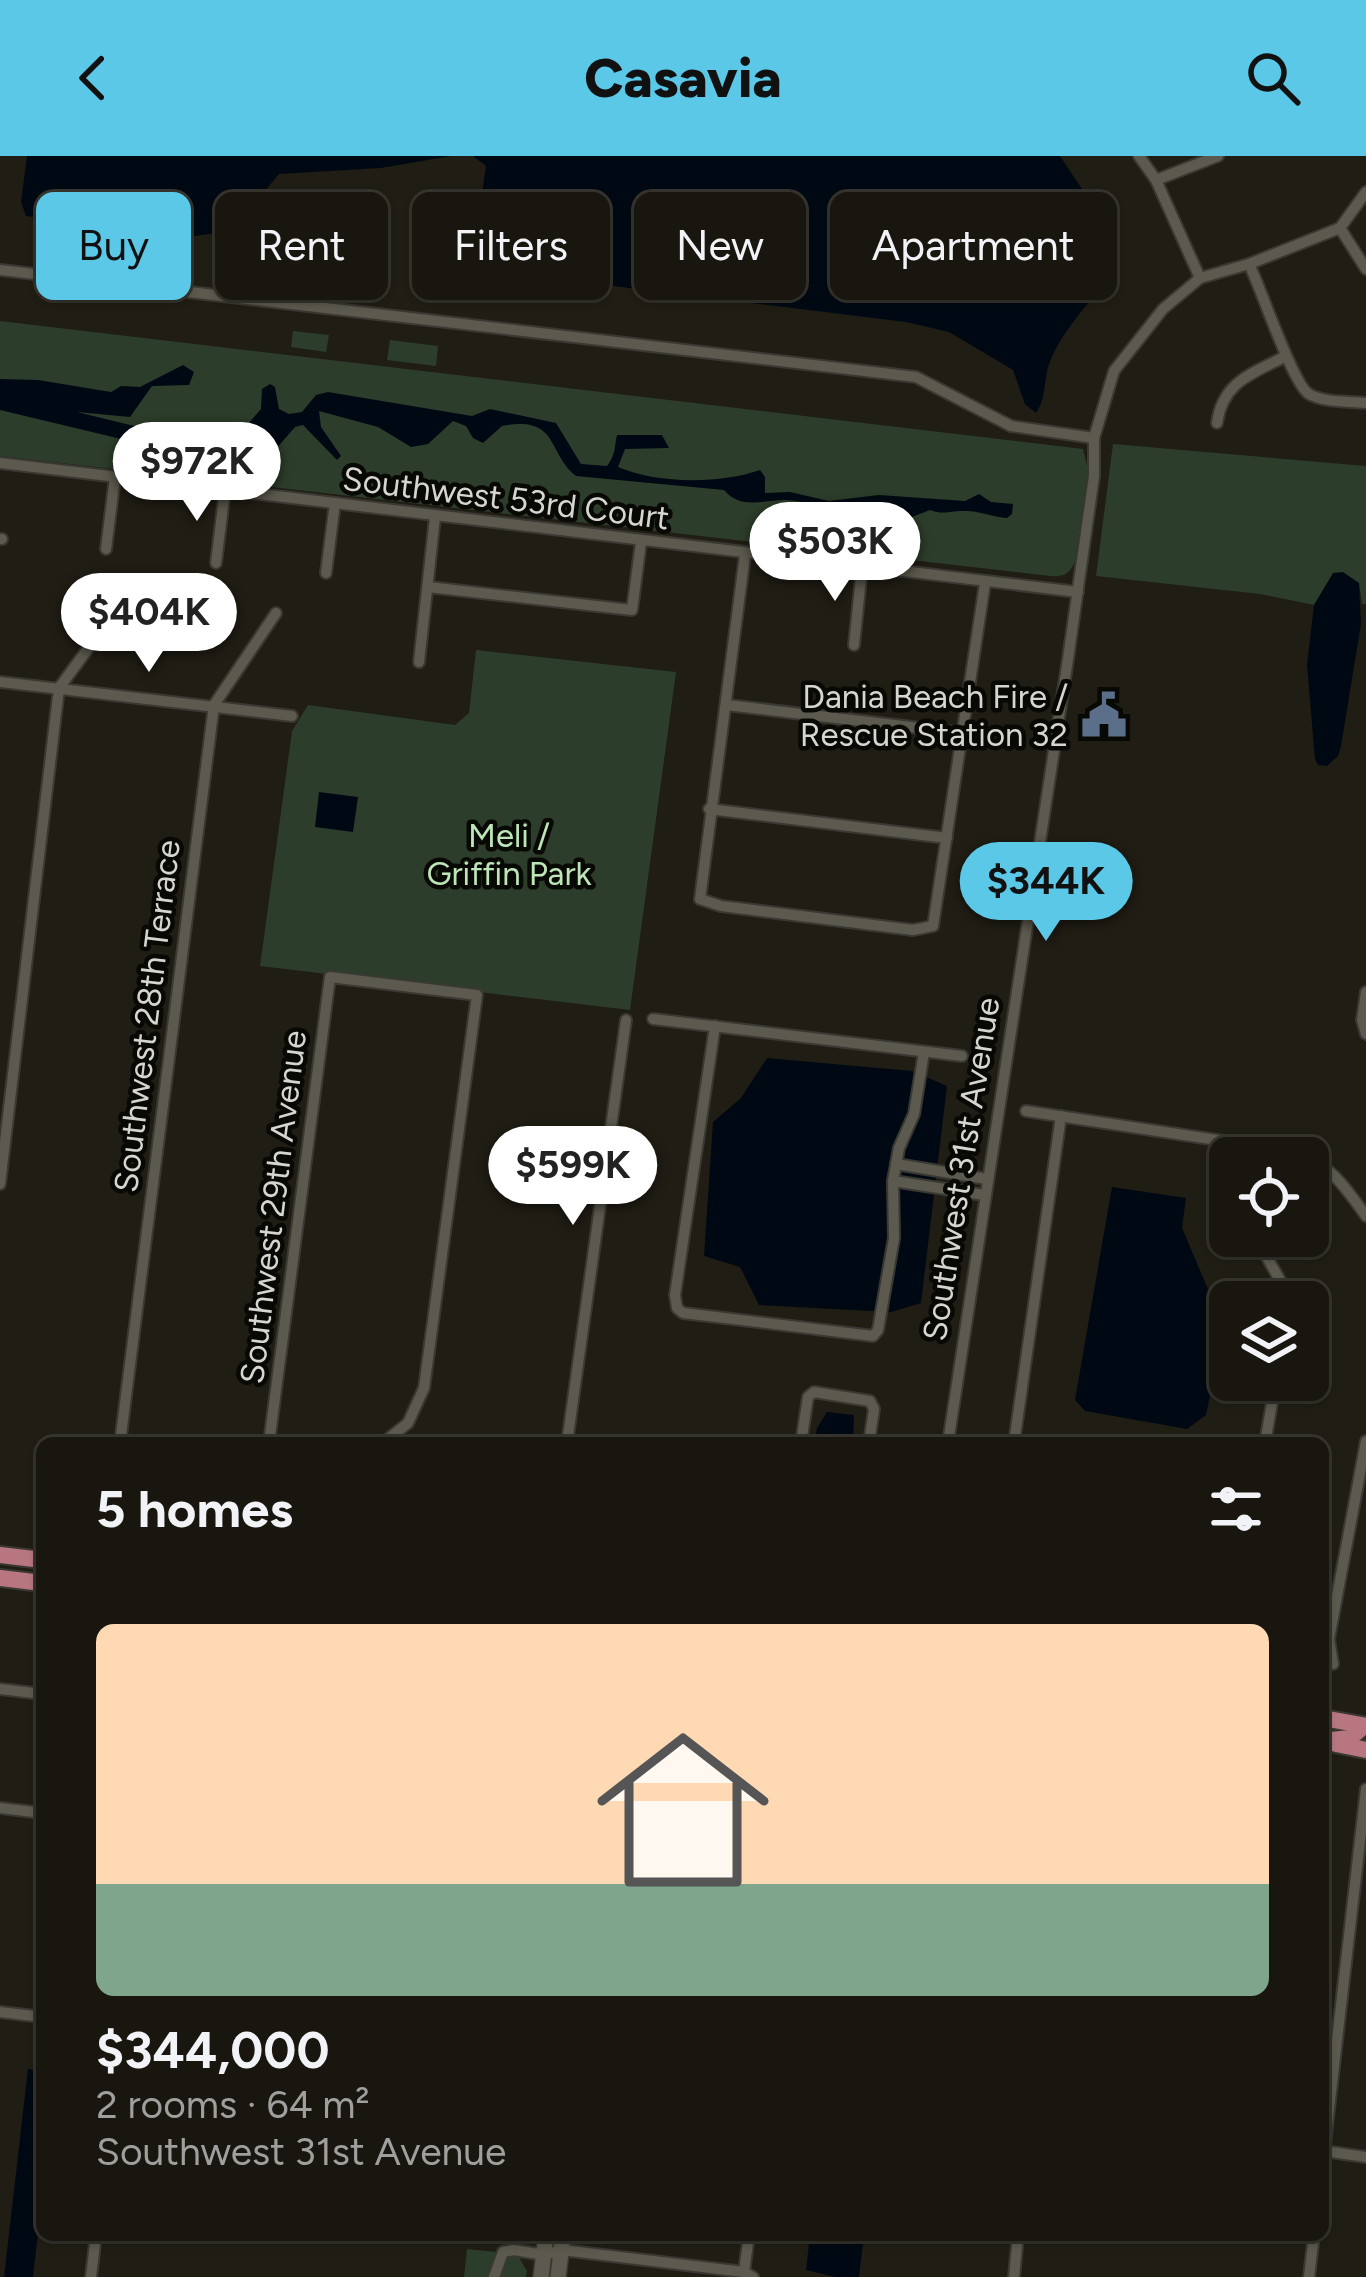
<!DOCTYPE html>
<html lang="en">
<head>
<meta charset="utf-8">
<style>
	body { margin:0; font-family:Figtree,sans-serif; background:#25231d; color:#f1f3f6; height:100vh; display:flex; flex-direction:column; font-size:45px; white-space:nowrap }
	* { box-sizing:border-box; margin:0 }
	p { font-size:39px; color:#9f9f9e }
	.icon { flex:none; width:66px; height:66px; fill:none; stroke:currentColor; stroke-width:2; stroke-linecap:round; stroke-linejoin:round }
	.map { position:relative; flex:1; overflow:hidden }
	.sheet { position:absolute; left:36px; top:1281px; width:1293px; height:804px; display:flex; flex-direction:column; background:#18160f; border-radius:18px; box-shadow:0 3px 9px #0004,0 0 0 3px #36352f }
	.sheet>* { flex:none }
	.guide { position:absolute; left:36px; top:36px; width:1296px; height:108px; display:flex; gap:24px }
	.controls { position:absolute; left:1209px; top:981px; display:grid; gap:24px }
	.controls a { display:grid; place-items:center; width:120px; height:120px; border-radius:18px; background:#18160f; box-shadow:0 3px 9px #0004,0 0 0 3px #36352f; font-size:60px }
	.price { position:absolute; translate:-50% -102px; padding:0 27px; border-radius:42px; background:#fff; color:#222; font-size:39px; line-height:78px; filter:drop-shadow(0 3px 6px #0008) }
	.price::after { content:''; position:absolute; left:50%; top:72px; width:36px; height:27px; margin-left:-18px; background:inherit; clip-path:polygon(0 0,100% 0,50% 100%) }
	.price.on { background:#5bc8e7; color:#111 }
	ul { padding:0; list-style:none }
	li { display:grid; align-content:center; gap:24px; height:636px; padding:0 60px }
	li span { display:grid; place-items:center; height:372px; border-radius:18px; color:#555 }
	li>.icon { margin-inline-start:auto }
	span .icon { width:216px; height:216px; fill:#fffc; stroke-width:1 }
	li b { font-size:51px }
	h2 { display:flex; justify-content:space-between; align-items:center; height:144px; padding:0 60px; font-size:51px }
	.tag { padding:0 42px; border-radius:18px; background:#18160f; box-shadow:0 3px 9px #0004,0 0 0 3px #36352f; font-size:42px; line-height:108px }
	.tag.on { background:#5bc8e7; color:#111 }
	header { display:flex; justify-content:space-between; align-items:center; height:156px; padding:0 60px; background:#5bc8e7; color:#111; font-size:54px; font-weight:800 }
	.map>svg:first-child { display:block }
	.green { fill:#2d3d2b }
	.water { fill:#000913 }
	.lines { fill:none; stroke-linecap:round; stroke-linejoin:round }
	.street-casing { stroke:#3a3833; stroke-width:14 }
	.secondary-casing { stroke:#3a3833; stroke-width:18 }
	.primary-casing { stroke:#3a3833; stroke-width:20 }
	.street { stroke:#5c5a4e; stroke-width:10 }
	.secondary { stroke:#5c5a4e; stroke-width:15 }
	.primary { stroke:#b87780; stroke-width:16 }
	.labels { text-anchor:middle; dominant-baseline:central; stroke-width:9; stroke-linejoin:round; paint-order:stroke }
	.street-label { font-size:33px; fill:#d7d5cf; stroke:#080804 }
	.poi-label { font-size:33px; fill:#d7d5cf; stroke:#080804; text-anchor:end }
	.park-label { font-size:33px; fill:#bde5b8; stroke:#080804 }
</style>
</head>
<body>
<header><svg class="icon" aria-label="back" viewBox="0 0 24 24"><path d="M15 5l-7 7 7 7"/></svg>Casavia<svg class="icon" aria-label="search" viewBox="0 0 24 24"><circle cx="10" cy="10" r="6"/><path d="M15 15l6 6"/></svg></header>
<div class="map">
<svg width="1366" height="2121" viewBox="0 0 1366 2121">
	<rect width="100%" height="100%" fill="#201d14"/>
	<g class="green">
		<path d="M0,165L1083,293L1088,314L1075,405C1070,418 1064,421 1050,420L0,300Z"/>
		<path d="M293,175L329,179L326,196L291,191Z"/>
		<path d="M390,184L438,190L436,210L387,204Z"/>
		<path d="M1113,288L1366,310V448H1362L1359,427L1333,418L1314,449L1260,438L1096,420Z"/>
		<path d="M476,494L676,516L630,854L260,810L292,575L308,549L455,569L469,557Z"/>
		<path d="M467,2093L517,2098L527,2115L526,2121H464Z"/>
	</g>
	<g class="water">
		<path d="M27,0H451L381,12L279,18L232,75L187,81L26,60L21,46Z"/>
		<path d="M473,0H1060L1118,87L1120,98C1103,136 1068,164 1051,203C1043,221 1047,242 1036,257L1025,248L1013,214L949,176L906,166L484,114L473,101L486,10Z"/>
		<path d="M183,209L194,216L189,229L152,230L130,261L77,256L175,280L203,272L248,268L261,253L262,233L270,228L275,231L279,253L289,258L302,256L316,239L328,236L472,260L490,253L556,267L581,308L607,310C616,298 614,292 617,279H662L669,292L625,293L618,311C657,328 720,328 760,314L765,321V337L790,336L829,345L879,339L965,345L979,338L991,346L1013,348L1012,358L1007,362C992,361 978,354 963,355C949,355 944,359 930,354L912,361C882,339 865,356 831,352C815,351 801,344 785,344C762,344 741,354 724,334L576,320C547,297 559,259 502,270L483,287L473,282L466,270L453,265L428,288L411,291L378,271L319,255L321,271L341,300L337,304L303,269L295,271L269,301L262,299L261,284L205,276L181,282L170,293H163L0,254V223L38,224L111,236L121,230L140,231Z"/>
		<path d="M1343,416L1359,427L1361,468L1341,590L1338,600L1327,610L1318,609L1315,603L1307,509L1314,449L1333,417Z"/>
		<path d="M319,636L358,641L353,676L315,671Z"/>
		<path d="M767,902L912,915L947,930L921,1147L891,1156L759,1149L740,1111L704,1100L713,966L741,942Z"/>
		<path d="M1112,1031L1186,1042L1182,1072L1224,1171L1206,1259L1187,1273L1085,1255L1075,1244Z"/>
		<path d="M827,1256L854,1259L853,1287H815L817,1272Z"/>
		<path d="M28,1913L42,1915V2042L33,2121H4Z"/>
		<path d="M810,2079H864L859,2121H835L806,2114Z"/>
	</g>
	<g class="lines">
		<g class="street-casing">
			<g id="street">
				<path d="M1139,0L1156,24L1200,122"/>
				<path d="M1156,24L1218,0"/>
				<path d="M1340,72L1366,113"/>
				<path d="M1249,108C1261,132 1293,229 1309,238C1324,247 1349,245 1366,247"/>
				<path d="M0,114L916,221L1011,270L1094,282"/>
				<path d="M1217,267C1223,225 1252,218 1286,200"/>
				<path d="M0,307L1078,436"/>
				<path d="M0,383H2"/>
				<path d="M106,393L115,321"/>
				<path d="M745,399L700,743L721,750L913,774L933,770L985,427"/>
				<path d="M216,407L225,334"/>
				<path d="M326,417L335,347"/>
				<path d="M428,431L632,454L641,386"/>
				<path d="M854,489L862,412"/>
				<path d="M419,506L435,361"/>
				<path d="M0,526L292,560"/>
				<path d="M727,549L962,577"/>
				<path d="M709,653L947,682"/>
				<path d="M1366,836L1362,864L1366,878"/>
				<path d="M653,863L962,900"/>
				<path d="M715,870L675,1139L677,1152L683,1157L873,1180L878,1174L894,1082L893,1025L899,992L914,958L924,896"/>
				<path d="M1026,955L1296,996C1330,1008 1346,1032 1366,1060"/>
				<path d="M896,1008L987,1023"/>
				<path d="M893,1025L984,1039"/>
				<path d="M0,1028L59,532L129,437"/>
				<path d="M1255,1080L1281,1126L1287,1146"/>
				<path d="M120,1287L214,549L276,457"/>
				<path d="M269,1287L330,821L477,839L424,1232L408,1267L383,1287"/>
				<path d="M567,1287L626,864"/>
				<path d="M801,1287L808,1241L814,1236L870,1245L874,1253L869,1287"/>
				<path d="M948,1287L1068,503L1094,320V282L1114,215L1163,153L1200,122L1249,108L1340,72L1366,36"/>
				<path d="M1014,1287L1061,960"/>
				<path d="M1265,1287L1276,1224"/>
				<path d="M1333,1508L1329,1483L1366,1285"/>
				<path d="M0,1533L42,1538"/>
				<path d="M0,1652L42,1657"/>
				<path d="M0,1856L42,1861"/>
				<path d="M1324,1995L1366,2001"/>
				<path d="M1323,2005L1366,1633"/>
				<path d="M479,2079H495"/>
				<path d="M744,2116L749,2079"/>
				<path d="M91,2121L96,2079"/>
				<path d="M494,2121L503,2096L514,2094L544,2099L562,2094L744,2116L753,2121"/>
				<path d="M1014,2121L1018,2079"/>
				<path d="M1309,2121L1314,2079"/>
			</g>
		</g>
		<g class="secondary-casing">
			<g id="secondary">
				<path d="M541,2121L546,2079"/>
				<path d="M558,2121L563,2079"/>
			</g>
		</g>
		<g class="primary-casing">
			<g id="primary">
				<path d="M0,1399L42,1404"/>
				<path d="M0,1422L42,1427"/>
				<path d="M1323,1562L1366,1570"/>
				<path d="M1323,1585L1350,1582L1364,1570"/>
				<path d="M1336,1588L1366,1594"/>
			</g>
		</g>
		<use href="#street" class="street"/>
		<use href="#secondary" class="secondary"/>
		<use href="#primary" class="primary"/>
	</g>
	<defs>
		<g id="civic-bare" transform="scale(3.6)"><path d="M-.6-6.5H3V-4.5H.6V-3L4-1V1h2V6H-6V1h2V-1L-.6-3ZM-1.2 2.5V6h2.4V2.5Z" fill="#5c6f8a" stroke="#080804" stroke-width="2.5" paint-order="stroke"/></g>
	</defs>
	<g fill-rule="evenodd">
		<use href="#civic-bare" x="1104" y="559"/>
	</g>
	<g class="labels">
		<g class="street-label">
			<text transform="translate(506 342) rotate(7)">Southwest 53rd Court</text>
			<text transform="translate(147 860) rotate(-83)">Southwest 28th Terrace</text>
			<text transform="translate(961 1013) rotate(-81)">Southwest 31st Avenue</text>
			<text transform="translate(273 1051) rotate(-83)">Southwest 29th Avenue</text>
		</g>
		<g class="poi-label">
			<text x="1068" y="540">Dania Beach Fire /<tspan x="1068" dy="38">Rescue Station 32</tspan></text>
		</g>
		<g class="park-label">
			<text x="509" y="679">Meli /<tspan x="509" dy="38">Griffin Park</tspan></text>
		</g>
	</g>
</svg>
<div class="controls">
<a><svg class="icon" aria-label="locate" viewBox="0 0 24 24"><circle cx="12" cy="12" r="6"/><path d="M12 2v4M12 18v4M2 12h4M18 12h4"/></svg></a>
<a><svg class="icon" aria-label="layers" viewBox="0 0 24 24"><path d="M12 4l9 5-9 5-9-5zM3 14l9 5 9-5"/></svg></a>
</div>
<b class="price" style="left:197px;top:368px">$972K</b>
<b class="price" style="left:835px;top:448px">$503K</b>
<b class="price" style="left:149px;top:519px">$404K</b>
<b class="price on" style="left:1046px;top:788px">$344K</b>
<b class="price" style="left:573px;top:1072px">$599K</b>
<div class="guide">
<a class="tag on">Buy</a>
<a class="tag">Rent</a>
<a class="tag">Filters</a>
<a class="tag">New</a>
<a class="tag">Apartment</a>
</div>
<section class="sheet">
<h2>5 homes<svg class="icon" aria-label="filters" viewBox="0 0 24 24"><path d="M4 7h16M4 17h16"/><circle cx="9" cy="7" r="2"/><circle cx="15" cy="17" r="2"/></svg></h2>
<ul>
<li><span style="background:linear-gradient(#ffd9b3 70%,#7fa58c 0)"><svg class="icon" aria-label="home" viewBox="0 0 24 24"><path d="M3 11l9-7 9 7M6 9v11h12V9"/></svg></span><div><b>$344,000</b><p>2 rooms · 64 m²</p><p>Southwest 31st Avenue</p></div></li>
</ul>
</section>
</div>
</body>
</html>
